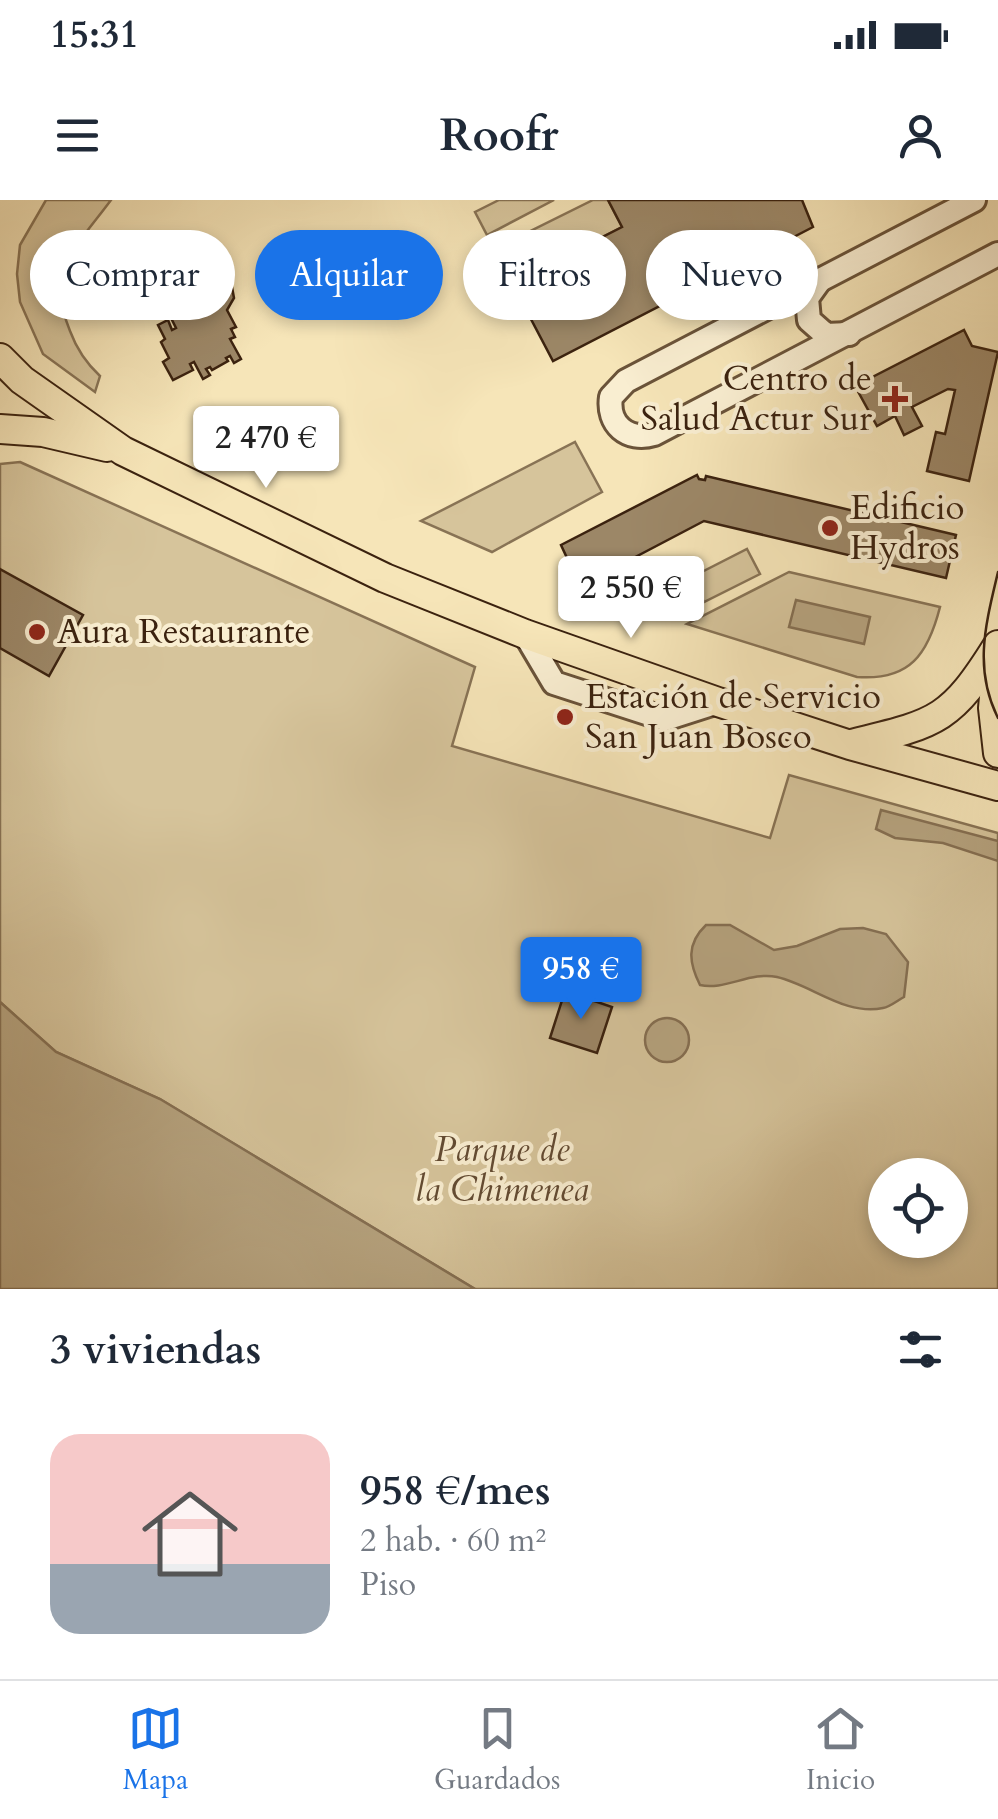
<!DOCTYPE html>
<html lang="es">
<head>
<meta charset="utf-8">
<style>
	body { margin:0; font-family:Cardo,serif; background:#f6f6f7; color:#1f2937; height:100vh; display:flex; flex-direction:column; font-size:38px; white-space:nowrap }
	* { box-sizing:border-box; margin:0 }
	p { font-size:32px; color:#747a83 }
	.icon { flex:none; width:55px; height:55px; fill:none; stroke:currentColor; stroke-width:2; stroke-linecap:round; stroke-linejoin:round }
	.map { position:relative; height:1089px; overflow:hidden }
	.sheet { display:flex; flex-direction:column; background:#fff; flex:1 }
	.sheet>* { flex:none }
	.banner { position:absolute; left:30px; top:30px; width:940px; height:90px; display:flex; gap:20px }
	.tools { position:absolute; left:868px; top:958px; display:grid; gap:20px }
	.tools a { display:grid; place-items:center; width:100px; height:100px; border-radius:50%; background:#fff; box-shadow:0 5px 15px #0003; font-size:50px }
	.price { position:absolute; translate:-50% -85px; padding:0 22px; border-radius:10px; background:#fff; color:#222; font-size:32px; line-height:65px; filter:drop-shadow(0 2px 5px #0008) }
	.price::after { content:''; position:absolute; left:50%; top:60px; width:30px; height:22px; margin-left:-15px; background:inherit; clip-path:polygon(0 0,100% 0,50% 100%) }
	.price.selected { background:#1a73e8; color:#fff }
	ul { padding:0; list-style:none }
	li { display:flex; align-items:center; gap:30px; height:250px; padding:0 50px }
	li+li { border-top:2px solid #e0e1e3 }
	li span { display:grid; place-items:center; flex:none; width:280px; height:200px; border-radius:30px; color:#555 }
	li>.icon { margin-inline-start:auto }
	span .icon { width:120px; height:120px; fill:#fffc; stroke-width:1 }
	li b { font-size:42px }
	h2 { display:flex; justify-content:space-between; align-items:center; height:120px; padding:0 50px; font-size:42px }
	.tag { padding:0 35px; border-radius:45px; background:#fff; box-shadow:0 5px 15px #0003; font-size:35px; line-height:90px }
	.tag.selected { background:#1a73e8; color:#fff }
	.status { display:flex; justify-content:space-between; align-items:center; height:70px; padding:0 50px; background:#fff; direction:ltr }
	.status svg { height:28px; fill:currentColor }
	header { display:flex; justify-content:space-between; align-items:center; height:130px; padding:0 50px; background:#fff; font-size:45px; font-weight:600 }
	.tab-bar { display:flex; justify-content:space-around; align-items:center; height:140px; border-top:2px solid #e0e1e3; background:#fff; font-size:28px; color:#747a83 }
	.tab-bar a { display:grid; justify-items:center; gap:5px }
	.tab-bar .selected { color:#1a73e8 }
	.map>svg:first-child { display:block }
	.green { fill:#d6c49b; stroke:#887355; stroke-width:2.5; fill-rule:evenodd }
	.water { fill:#b6a37f; stroke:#856f52; stroke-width:2.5 }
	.building { fill:#9c8767; stroke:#3b220f; stroke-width:2.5 }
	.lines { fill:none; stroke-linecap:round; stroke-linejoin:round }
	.minor-casing { stroke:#6a5339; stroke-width:28 }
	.major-casing { stroke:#3b220f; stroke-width:32 }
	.minor { stroke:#f9eed1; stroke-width:22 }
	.major { stroke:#f6e5b8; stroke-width:28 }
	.tram { stroke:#3b220f; stroke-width:2.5 }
	.poi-dot { fill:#8f2418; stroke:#f9eed1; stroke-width:4 }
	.labels { text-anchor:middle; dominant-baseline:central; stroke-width:8; stroke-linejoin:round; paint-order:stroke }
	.poi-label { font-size:35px; fill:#3b220f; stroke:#f9eed1; text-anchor:start }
	.park-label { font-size:35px; font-style:italic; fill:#624a32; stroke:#f9eed1 }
</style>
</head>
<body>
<div class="status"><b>15:31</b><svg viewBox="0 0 49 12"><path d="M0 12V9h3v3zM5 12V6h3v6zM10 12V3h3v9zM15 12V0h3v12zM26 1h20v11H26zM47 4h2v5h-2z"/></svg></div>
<header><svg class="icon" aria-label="menu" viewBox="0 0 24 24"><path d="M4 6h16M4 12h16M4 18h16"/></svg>Roofr<svg class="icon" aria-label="person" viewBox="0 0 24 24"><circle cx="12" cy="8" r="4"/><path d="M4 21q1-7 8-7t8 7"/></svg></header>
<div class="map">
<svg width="998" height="1089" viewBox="0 0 998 1089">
	<rect width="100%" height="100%" fill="#f6e5b8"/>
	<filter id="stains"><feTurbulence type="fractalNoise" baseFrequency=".002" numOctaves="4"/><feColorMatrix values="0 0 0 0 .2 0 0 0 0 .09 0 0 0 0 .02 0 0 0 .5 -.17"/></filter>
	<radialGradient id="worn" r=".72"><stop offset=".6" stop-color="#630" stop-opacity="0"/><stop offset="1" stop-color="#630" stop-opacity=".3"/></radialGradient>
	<g class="green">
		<path d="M46,0H111C77,46 45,71 70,131C77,150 86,163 100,176L95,192L43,154L20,102L17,74L20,45Z"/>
		<path d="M499,0H554L487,35L475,12Z"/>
		<path d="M593,0H608L622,27L512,83L494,49Z"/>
		<path d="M575,242L602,292L492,352L421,321Z"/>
		<path d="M20,262L475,467L452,546L770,638L789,575L998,633V1089H475L160,899L56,852L0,802V264ZM885,975H950V1040H885Z"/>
		<path d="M747,349L760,374L704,402L692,377Z"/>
		<path d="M789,372L940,407C928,454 910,481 857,477L687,424Z"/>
	</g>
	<g class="water">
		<path d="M796,400L870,417L864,444L789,427Z"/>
		<path d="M881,610L998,641V661L943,643L895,638L876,629Z"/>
		<path d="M706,725H730L774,750L797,746L840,729L863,728L886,734L908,762L904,797C898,800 890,807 883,808C845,816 812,785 777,777C751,771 724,791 700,785C689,763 686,744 706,725Z"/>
		<path d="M0,802L56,852L160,899L475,1089H0Z"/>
		<circle cx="667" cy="840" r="22"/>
	</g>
	<g class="building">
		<path d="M608,0H802L813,27L553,161L512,83L622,27Z"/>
		<path d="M191,62L200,80L216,75L225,79L232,87L234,98L227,110L236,127L231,129L235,137L230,139L241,159L234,163L230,156L226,158L228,161L212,170L210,167L206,169L210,175L203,179L194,162L190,164L193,170L173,180L163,162L169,158L161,142L165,139L158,125L168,120L172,130L176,128L153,82L159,78L163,85L187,72L184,66Z"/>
		<path d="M964,130L972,146L998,152L969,281L927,271L936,232L945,234L955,190L948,189L912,207L922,226L904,235L895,216L877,226L855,186Z"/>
		<path d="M697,275L699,279L705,280L706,276L956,335L946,378L704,321L580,386L561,345Z"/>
		<path d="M0,369L83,415L49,476L0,448Z"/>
		<path d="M565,791L612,807L597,853L550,838Z"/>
	</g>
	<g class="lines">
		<g class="minor-casing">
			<g id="minor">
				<path d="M974,0L626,181L611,197C607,224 627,242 654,234L998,54"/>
				<path d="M820,80L807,98L809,120L826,135L849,134"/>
				<path d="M525,434L554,483L665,519L718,502"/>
			</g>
		</g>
		<g class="major-casing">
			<g id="major">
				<path d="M0,158L22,180L123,251L385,378L525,434L718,502L850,545L998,586"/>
				<path d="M0,229L43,232L107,247"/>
				<path d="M998,454L993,508L998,553"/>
				<path d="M851,544C937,523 950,522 998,445"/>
			</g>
		</g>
		<use href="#minor" class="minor"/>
		<use href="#major" class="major"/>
		<path class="tram" d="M998,372C986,423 973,468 998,518"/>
	</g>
	<g class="poi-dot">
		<path d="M890 184h10v10h10v10h-10v10h-10v-10h-10v-10h10z"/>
		<circle cx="830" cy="328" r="10"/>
		<circle cx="37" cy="432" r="10"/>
		<circle cx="565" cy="517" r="10"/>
	</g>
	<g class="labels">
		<g class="poi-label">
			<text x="872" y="179" text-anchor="end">Centro de<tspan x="872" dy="40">Salud Actur Sur</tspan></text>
			<text x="850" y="308">Edificio<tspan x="850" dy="40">Hydros</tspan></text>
			<text x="57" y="432">Aura Restaurante</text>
			<text x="585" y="497">Estación de Servicio<tspan x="585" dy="40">San Juan Bosco</tspan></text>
		</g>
		<g class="park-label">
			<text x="502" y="950">Parque de<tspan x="502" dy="40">la Chimenea</tspan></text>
		</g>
	</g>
	<rect width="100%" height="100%" filter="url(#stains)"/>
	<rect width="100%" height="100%" fill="url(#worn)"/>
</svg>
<div class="tools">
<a><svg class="icon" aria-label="locate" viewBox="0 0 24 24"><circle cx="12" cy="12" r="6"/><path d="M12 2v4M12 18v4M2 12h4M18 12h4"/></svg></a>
</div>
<b class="price" style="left:266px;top:291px">2 470 €</b>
<b class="price" style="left:631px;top:441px">2 550 €</b>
<b class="price selected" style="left:581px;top:822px">958 €</b>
<div class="banner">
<a class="tag">Comprar</a>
<a class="tag selected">Alquilar</a>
<a class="tag">Filtros</a>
<a class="tag">Nuevo</a>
</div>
</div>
<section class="sheet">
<h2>3 viviendas<svg class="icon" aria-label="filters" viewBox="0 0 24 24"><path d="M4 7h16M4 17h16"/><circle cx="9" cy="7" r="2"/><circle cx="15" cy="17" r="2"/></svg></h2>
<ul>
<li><span style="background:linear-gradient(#f6c9c9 65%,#9aa5b1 0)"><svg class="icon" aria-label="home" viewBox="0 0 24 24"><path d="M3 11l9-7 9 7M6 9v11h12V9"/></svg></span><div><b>958 €/mes</b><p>2 hab. · 60 m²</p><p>Piso</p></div></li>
</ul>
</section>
<nav class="tab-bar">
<a class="selected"><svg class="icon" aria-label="map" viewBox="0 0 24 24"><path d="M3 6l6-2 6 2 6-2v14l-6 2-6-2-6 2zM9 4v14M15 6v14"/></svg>Mapa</a>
<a><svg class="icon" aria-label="saved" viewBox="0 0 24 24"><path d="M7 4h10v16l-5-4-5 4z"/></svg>Guardados</a>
<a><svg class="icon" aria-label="home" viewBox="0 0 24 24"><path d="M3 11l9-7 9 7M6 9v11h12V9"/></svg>Inicio</a>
</nav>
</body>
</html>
